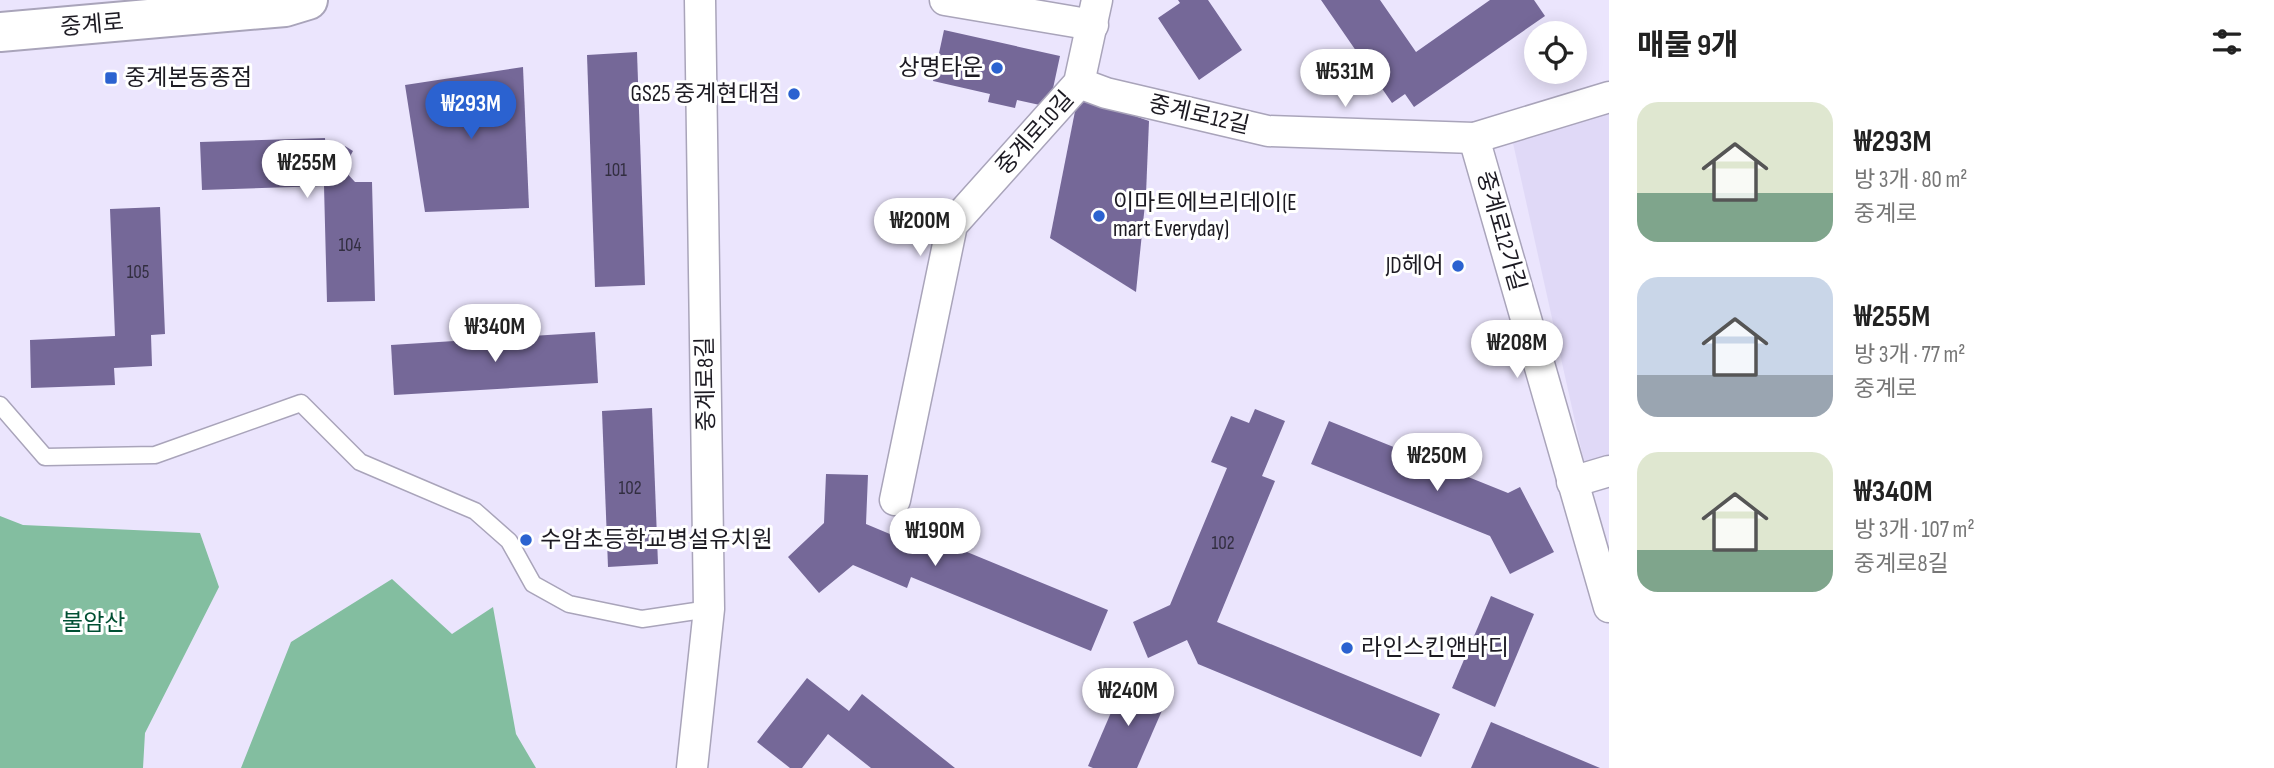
<!DOCTYPE html>
<html lang="ko">
<head>
<meta charset="utf-8">
<style>
	body { margin:0; font-family:"Sofia Sans Condensed","Noto Sans KR",sans-serif; background:#f6f6f6; color:#222; height:100vh; display:flex; flex-direction:column; font-size:26px; white-space:nowrap }
	* { box-sizing:border-box; margin:0 }
	p { font-size:23px; color:#767676 }
	.icon { flex:none; width:38px; height:38px; fill:none; stroke:currentColor; stroke-width:2; stroke-linecap:round; stroke-linejoin:round }
	.map { position:relative; flex:1; overflow:hidden }
	.details { display:flex; flex-direction:column; background:#fff; width:665px }
	.details>* { flex:none }
	.buttons { position:absolute; left:1524px; top:21px; display:grid; gap:14px }
	.buttons a { display:grid; place-items:center; width:63px; height:63px; border-radius:50%; background:#fff; box-shadow:0 4px 18px #0003; font-size:35px }
	.price { position:absolute; translate:-50% -60px; padding:0 16px; border-radius:24px; background:#fff; color:#222; font-size:23px; line-height:46px; filter:drop-shadow(0 2px 4px #0008) }
	.price::after { content:''; position:absolute; left:50%; top:42px; width:21px; height:16px; margin-left:-10px; background:inherit; clip-path:polygon(0 0,100% 0,50% 100%) }
	.price.current { background:#2b62d0; color:#fff }
	ul { padding:0; list-style:none }
	li { display:flex; align-items:center; gap:21px; height:175px; padding:0 28px }
	li span { display:grid; place-items:center; flex:none; width:196px; height:140px; border-radius:21px; color:#555 }
	li>.icon { margin-inline-start:auto }
	span .icon { width:84px; height:84px; fill:#fffc; stroke-width:1 }
	li b { font-size:30px }
	h2 { display:flex; justify-content:space-between; align-items:center; height:84px; padding:0 28px; font-size:30px }
	main { display:flex; flex:1; min-height:0 }
	.map>svg:first-child { display:block }
	.built { fill:#e0d9f7 }
	.forest { fill:#83bea0 }
	.building { fill:#756898 }
	.lines { fill:none; stroke-linecap:round; stroke-linejoin:round }
	.lane-casing { stroke:#a9a4ba; stroke-width:19 }
	.street-casing { stroke:#a9a4ba; stroke-width:33 }
	.secondary-casing { stroke:#a9a4ba; stroke-width:42 }
	.lane { stroke:#fff; stroke-width:16 }
	.street { stroke:#fff; stroke-width:30 }
	.secondary { stroke:#fff; stroke-width:38 }
	.poi-dot { fill:#2b62d0; stroke:#fff; stroke-width:2.5 }
	.labels { text-anchor:middle; dominant-baseline:central; stroke-width:6; stroke-linejoin:round; paint-order:stroke }
	.number-label { font-size:19px; fill:#322e40 }
	.street-label { font-size:23px; fill:#1c1a22; stroke:#fff }
	.poi-label { font-size:23px; fill:#1c1a22; stroke:#fff; text-anchor:start }
	.park-label { font-size:23px; fill:#004f33; stroke:#fff }
</style>
</head>
<body>
<main>
<div class="map">
<svg width="1609" height="768" viewBox="0 0 1609 768">
	<rect width="100%" height="100%" fill="#ebe5fd"/>
	<path class="built" d="M1609,107V459L1585,466L1513,143Z"/>
	<g class="forest">
		<path d="M0,516L23,525L200,533L219,587L145,733L143,768H0Z"/>
		<path d="M392,579L452,634L493,607L516,734L536,768H241L291,642Z"/>
	</g>
	<g class="building">
		<path d="M1178,0H1208L1242,50L1199,80L1158,18L1180,3Z"/>
		<path d="M1321,0H1380L1416,52L1490,0H1534L1545,16L1414,107L1405,94L1392,103Z"/>
		<path d="M944,30L1060,56L1049,107L1017,100L1015,108L988,102L990,94L933,81Z"/>
		<path d="M637,52L645,285L595,287L587,55Z"/>
		<path d="M523,67L529,208L425,212L405,85Z"/>
		<path d="M1078,96L1149,121L1146,194L1136,292L1050,238Z"/>
		<path d="M325,138L326,156L336,161L345,146L353,151L343,169L355,182H372L375,301L327,302L324,186L202,190L200,142Z"/>
		<path d="M160,207L165,334L151,335L152,366L114,368L115,385L31,388L30,340L115,336L110,209Z"/>
		<path d="M595,332L598,383L394,395L391,345Z"/>
		<path d="M652,408L658,564L608,567L602,411Z"/>
		<path d="M1255,409L1285,421L1262,476L1275,481L1217,622L1440,714L1421,757L1198,664L1187,640L1148,658L1133,622L1170,605L1227,468L1211,462L1231,416L1249,423Z"/>
		<path d="M1329,421L1508,493L1520,487L1554,552L1510,574L1490,536L1311,464Z"/>
		<path d="M826,474L868,475L866,524L928,550L933,538L1108,610L1091,651L911,577L907,588L853,565L819,593L788,557L824,523Z"/>
		<path d="M1491,596L1534,614L1495,707L1452,688Z"/>
		<path d="M807,678L849,711L862,694L955,768H871L828,734L802,768H790L757,742Z"/>
		<path d="M1125,680L1167,699L1137,768H1093L1088,766Z"/>
		<path d="M1491,722L1600,768H1471Z"/>
	</g>
	<g class="lines">
		<g class="lane-casing">
			<path id="lane" d="M0,405L45,457L155,455L301,403L360,462L475,511L509,541L533,584L569,604L642,619L709,609"/>
		</g>
		<g class="street-casing">
			<g id="street">
				<path d="M945,0L1093,25"/>
				<path d="M1079,83L1106,93L1268,131L1474,138L1609,97"/>
				<path d="M1474,138L1609,607"/>
				<path d="M1572,482L1609,471"/>
				<path d="M895,500L952,225L1079,83L1097,0"/>
				<path d="M692,768L709,609L700,0"/>
			</g>
		</g>
		<g class="secondary-casing">
			<path id="secondary" d="M0,32L285,7L308,0"/>
		</g>
		<use href="#lane" class="lane"/>
		<use href="#street" class="street"/>
		<use href="#secondary" class="secondary"/>
	</g>
	<g class="poi-dot">
		<circle cx="997" cy="68" r="7"/>
		<rect x="104" y="71" width="14" height="14" rx="3.5"/>
		<circle cx="794" cy="94" r="7"/>
		<circle cx="1099" cy="216" r="7"/>
		<circle cx="1458" cy="266" r="7"/>
		<circle cx="526" cy="540" r="7"/>
		<circle cx="1347" cy="648" r="7"/>
	</g>
	<g class="labels">
		<g class="number-label">
			<text x="616" y="170">101</text>
			<text x="350" y="245">104</text>
			<text x="138" y="272">105</text>
			<text x="630" y="488">102</text>
			<text x="1223" y="543">102</text>
		</g>
		<g class="street-label">
			<text transform="translate(92 25) rotate(-5)">중계로</text>
			<text transform="translate(1199 115) rotate(13)">중계로12길</text>
			<text transform="translate(1035 133) rotate(-48)">중계로10길</text>
			<text transform="translate(1501 231) rotate(74)">중계로12가길</text>
			<text transform="translate(706 384) rotate(-91)">중계로8길</text>
		</g>
		<g class="poi-label">
			<text x="983" y="68" text-anchor="end">상명타운</text>
			<text x="125" y="78">중계본동종점</text>
			<text x="780" y="94" text-anchor="end">GS25 중계현대점</text>
			<text x="1113" y="203">이마트에브리데이(E<tspan x="1113" dy="26">mart Everyday)</tspan></text>
			<text x="1444" y="266" text-anchor="end">JD헤어</text>
			<text x="540" y="540">수암초등학교병설유치원</text>
			<text x="1361" y="648">라인스킨앤바디</text>
		</g>
		<g class="park-label">
			<text x="94" y="623">불암산</text>
		</g>
	</g>
</svg>
<div class="buttons">
<a><svg class="icon" aria-label="locate" viewBox="0 0 24 24"><circle cx="12" cy="12" r="6"/><path d="M12 2v4M12 18v4M2 12h4M18 12h4"/></svg></a>
</div>
<b class="price" style="left:1345px;top:109px">₩531M</b>
<b class="price current" style="left:471px;top:141px">₩293M</b>
<b class="price" style="left:307px;top:200px">₩255M</b>
<b class="price" style="left:920px;top:258px">₩200M</b>
<b class="price" style="left:495px;top:364px">₩340M</b>
<b class="price" style="left:1517px;top:380px">₩208M</b>
<b class="price" style="left:1437px;top:493px">₩250M</b>
<b class="price" style="left:935px;top:568px">₩190M</b>
<b class="price" style="left:1128px;top:728px">₩240M</b>
</div>
<section class="details">
<h2>매물 9개<svg class="icon" aria-label="filters" viewBox="0 0 24 24"><path d="M4 7h16M4 17h16"/><circle cx="9" cy="7" r="2"/><circle cx="15" cy="17" r="2"/></svg></h2>
<ul>
<li><span style="background:linear-gradient(#dfe7d0 65%,#7fa58c 0)"><svg class="icon" aria-label="home" viewBox="0 0 24 24"><path d="M3 11l9-7 9 7M6 9v11h12V9"/></svg></span><div><b>₩293M</b><p>방 3개 · 80 m²</p><p>중계로</p></div></li>
<li><span style="background:linear-gradient(#c9d6e8 70%,#9aa5b1 0)"><svg class="icon" aria-label="home" viewBox="0 0 24 24"><path d="M3 11l9-7 9 7M6 9v11h12V9"/></svg></span><div><b>₩255M</b><p>방 3개 · 77 m²</p><p>중계로</p></div></li>
<li><span style="background:linear-gradient(#dfe7d0 70%,#7fa58c 0)"><svg class="icon" aria-label="home" viewBox="0 0 24 24"><path d="M3 11l9-7 9 7M6 9v11h12V9"/></svg></span><div><b>₩340M</b><p>방 3개 · 107 m²</p><p>중계로8길</p></div></li>
</ul>
</section>
</main>
</body>
</html>
